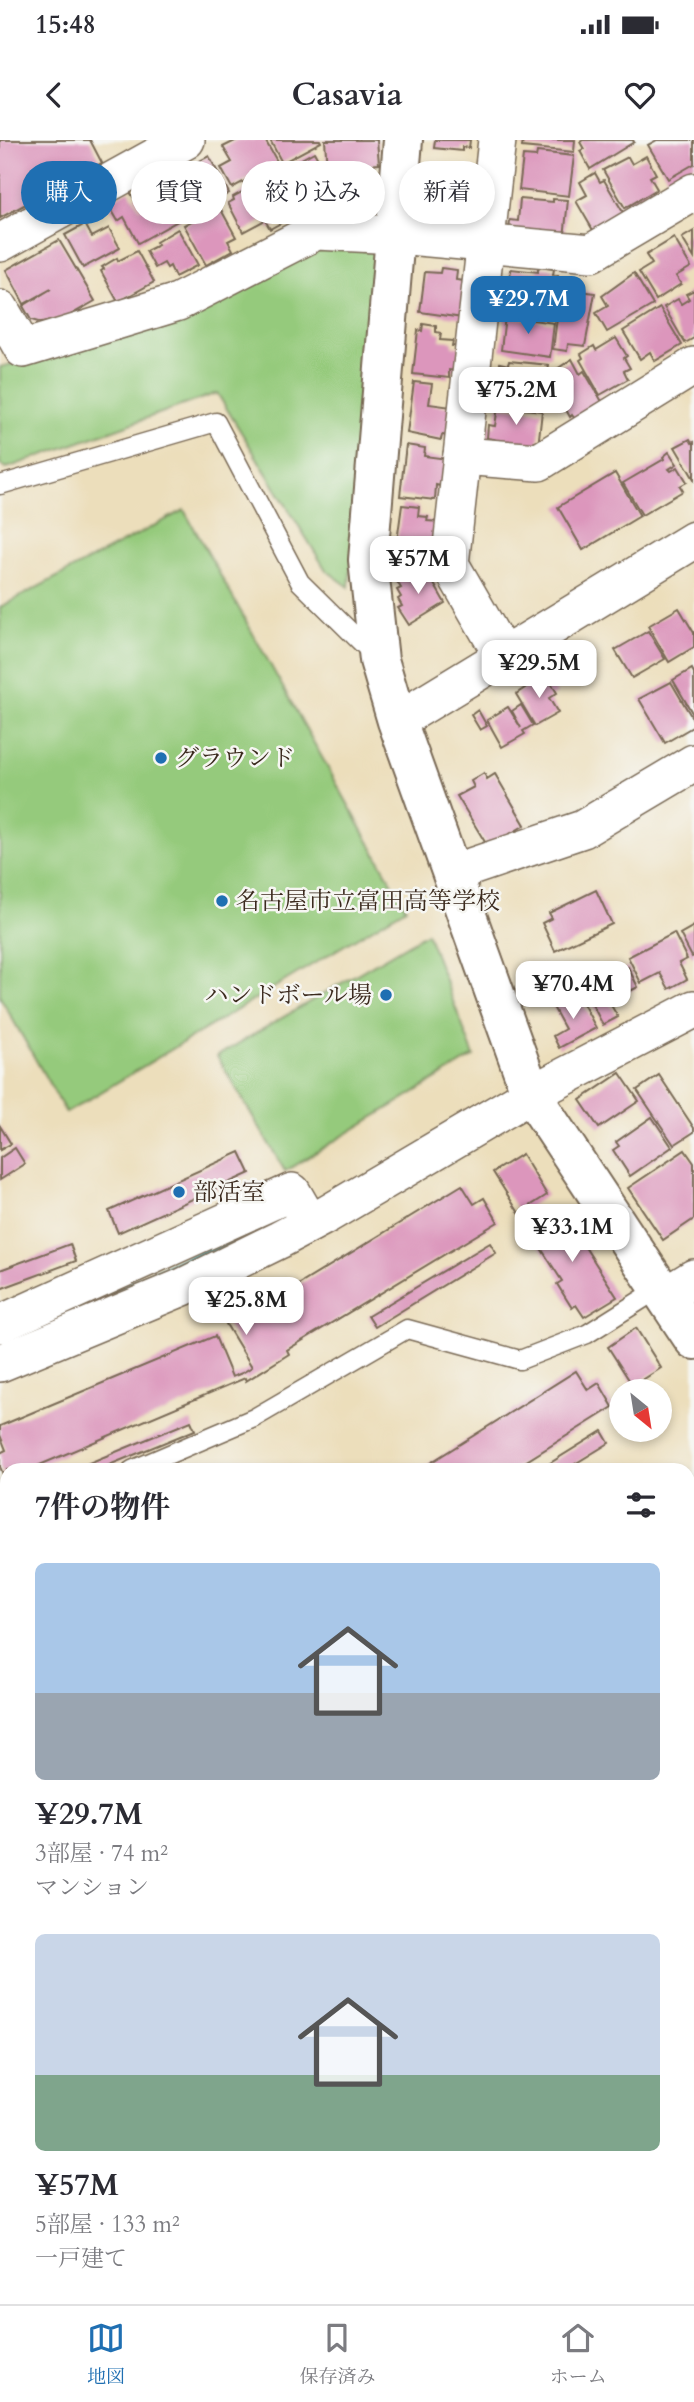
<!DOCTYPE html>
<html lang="ja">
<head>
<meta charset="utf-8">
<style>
	body { margin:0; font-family:Cardo,"Noto Serif JP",serif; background:#f2f2f3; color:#2b2b33; height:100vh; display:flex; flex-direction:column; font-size:26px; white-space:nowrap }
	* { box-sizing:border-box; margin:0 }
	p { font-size:23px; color:#7c7c81 }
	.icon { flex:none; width:38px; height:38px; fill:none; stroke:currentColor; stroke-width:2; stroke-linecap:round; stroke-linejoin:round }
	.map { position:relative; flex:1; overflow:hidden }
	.panel { position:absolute; left:0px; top:1323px; width:695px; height:842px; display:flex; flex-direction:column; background:#fff; border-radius:21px 21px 0 0; box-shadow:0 4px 10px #0003 }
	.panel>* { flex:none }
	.top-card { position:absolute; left:21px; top:21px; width:653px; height:63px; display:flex; gap:14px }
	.needle { width:46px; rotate:150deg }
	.controls { position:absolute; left:609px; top:1239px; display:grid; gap:14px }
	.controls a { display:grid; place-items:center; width:63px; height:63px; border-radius:50%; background:#fff; box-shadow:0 4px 10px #0003; font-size:35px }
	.price { position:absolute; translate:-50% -60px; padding:0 16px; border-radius:14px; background:#fff; color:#222; font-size:23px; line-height:46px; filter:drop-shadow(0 2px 4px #0008) }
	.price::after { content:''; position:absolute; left:50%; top:42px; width:21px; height:16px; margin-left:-10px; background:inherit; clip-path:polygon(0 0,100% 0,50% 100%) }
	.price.current { background:#1f6fb2; color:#fff }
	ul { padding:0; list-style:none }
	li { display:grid; align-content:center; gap:14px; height:371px; padding:0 35px }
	li span { display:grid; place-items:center; height:217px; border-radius:10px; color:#555 }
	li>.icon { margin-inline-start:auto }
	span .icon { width:126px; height:126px; fill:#fffc; stroke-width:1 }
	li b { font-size:30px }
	h2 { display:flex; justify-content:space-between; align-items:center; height:84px; padding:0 35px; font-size:30px }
	.chip { padding:0 24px; border-radius:32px; background:#fff; box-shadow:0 4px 10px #0003; font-size:24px; line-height:63px }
	.chip.current { background:#1f6fb2; color:#fff }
	.status { display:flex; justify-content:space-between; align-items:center; height:49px; padding:0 35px; background:#fff; direction:ltr }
	.status svg { height:19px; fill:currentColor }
	header { display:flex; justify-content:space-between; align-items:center; height:91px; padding:0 35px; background:#fff; font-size:32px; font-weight:600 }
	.tabs { display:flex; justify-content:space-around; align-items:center; height:98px; border-top:2px solid #e1e1e2; background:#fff; font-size:19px; color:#7c7c81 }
	.tabs a { display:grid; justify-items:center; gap:4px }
	.tabs .current { color:#1f6fb2 }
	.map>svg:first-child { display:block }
	.green { fill:#95ca7c; stroke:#687a4d; stroke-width:2 }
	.water { fill:#4ebbc9; stroke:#447274; stroke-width:2 }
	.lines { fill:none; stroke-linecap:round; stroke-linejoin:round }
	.stream { stroke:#4ebbc9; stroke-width:10 }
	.building { fill:#dc96bc }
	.service-casing { stroke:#796955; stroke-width:21 }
	.minor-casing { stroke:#796955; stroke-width:40 }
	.tertiary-casing { stroke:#796955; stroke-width:42 }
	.primary-casing { stroke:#796955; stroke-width:42 }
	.service { stroke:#fff; stroke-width:18 }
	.minor { stroke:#fff; stroke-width:37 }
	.tertiary { stroke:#fff; stroke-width:38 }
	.primary { stroke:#fff; stroke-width:38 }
	.poi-dot { fill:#1f6fb2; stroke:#f6f6f2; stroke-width:2.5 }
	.labels { text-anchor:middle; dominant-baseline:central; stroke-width:5; stroke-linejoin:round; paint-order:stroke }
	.poi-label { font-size:24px; fill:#3b2a1e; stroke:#f6f6f2; text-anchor:start }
</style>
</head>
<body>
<div class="status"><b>15:48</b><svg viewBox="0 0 49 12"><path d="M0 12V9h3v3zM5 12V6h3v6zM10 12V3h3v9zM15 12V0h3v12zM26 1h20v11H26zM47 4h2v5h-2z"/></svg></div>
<header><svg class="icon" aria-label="back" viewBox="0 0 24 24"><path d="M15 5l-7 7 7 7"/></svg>Casavia<svg class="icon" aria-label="heart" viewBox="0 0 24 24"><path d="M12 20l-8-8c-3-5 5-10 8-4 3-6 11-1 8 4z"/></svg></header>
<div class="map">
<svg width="694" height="2164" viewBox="0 0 694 2164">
	<rect width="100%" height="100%" fill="#f6f6f2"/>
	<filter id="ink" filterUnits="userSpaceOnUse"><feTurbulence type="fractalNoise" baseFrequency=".0143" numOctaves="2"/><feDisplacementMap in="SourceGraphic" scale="14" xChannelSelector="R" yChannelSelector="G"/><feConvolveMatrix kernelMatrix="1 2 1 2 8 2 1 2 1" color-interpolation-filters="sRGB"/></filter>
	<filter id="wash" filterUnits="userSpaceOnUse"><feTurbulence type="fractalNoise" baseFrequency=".00686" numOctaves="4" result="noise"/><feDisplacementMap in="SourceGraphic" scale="28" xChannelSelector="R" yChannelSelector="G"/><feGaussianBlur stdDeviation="1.57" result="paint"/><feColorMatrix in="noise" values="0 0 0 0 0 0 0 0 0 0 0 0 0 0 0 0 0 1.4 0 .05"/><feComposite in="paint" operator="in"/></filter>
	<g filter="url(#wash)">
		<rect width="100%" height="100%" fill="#ecdebb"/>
		<g class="green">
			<path d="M321,104L380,113L349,447L326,430L217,253L7,328L0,325V227L185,180Z"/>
			<path d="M184,370L406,768L66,973L0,857V467Z"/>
			<path d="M427,793L474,916L285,1031L217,916Z"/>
		</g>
		<path class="water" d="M0,1813L7,1821V2158H248L252,2164H0Z"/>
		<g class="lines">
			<path class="stream" d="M100,1159L275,1082"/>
		</g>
		<g id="blocks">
			<g class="building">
				<path d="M0,0H90L102,23L0,78Z"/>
				<path d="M237,0H265L278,23L232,48L221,28L232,22L223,7Z"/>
				<path d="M270,0H320L321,2L282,23Z"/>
				<path d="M325,0H377L379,24L327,28Z"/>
				<path d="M435,0H470L469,8L462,7V11L434,8Z"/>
				<path d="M523,0H575L574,12L522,7Z"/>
				<path d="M583,0H633L634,2L590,29L580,11L584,9L580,2Z"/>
				<path d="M657,0H694V24L668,39L648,5Z"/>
				<path d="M314,12L325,32L315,38L324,55L315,60L319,68L293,82L269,37Z"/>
				<path d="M537,12L574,16L569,56L519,50L523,16L536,17Z"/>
				<path d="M209,16L229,53L184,78L163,40Z"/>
				<path d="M646,16L656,34L650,37L657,49L625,68L603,30L628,17L632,24Z"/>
				<path d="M439,32L455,34L454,40L476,43L471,80L462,79V84L436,81V76L430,75L434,38H438Z"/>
				<path d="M595,33L600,42L604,40L627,79L597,97L576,61L587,55L580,42Z"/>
				<path d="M328,34L379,38L375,77L324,73Z"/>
				<path d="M161,42L181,79L138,103L124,77L118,81L107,62L129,50L140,69L141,68L135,56Z"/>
				<path d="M260,42L262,45L268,42L288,79L270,89L265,80L243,92L228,63L234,60L233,57Z"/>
				<path d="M520,59L553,62V59L568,60L564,98L509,92L510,80L518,81Z"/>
				<path d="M219,66L236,97L228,101L233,110L206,125L184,85Z"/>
				<path d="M85,84L92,97L109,88L120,108L83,128L65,95Z"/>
				<path d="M178,89L198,125L175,137L170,126L167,128L164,123L155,128L146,111L158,105L156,102Z"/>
				<path d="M694,91V118L682,98Z"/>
				<path d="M674,98L691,127L676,136L681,144L656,160L639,132L652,124L646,115Z"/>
				<path d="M59,100L95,161L65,178L42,183L31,180L23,166L51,149L24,164L6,130Z"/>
				<path d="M137,111L154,142L118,162L101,131L104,129L102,127L117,118L118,121Z"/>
				<path d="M538,127L554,129L553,135H558L554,171L510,165L511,156L508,155L511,129L538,132Z"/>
				<path d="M441,128L457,130L456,140L464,141L463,178L420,172L425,132L440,133Z"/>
				<path d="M634,133L653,165L607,192L596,173L608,166L602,156Z"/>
				<path d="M561,148L595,153L585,206L568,204L567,211L553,209Z"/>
				<path d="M694,150V198L685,203L664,167L678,159L681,164L689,159L686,154Z"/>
				<path d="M660,168L682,205L655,221L650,212L640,219L623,191Z"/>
				<path d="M505,176L554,183L550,217L501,210Z"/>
				<path d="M423,184L436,186V192L441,193L440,200L453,201L452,206L460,207L458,231L449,230V238L413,234L418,190L422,191Z"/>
				<path d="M616,198L627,216L624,218L630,228L624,231L628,239L600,255L580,220L583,218L581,214L594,206L596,210Z"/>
				<path d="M572,219L580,234L584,231L604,265L575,279L572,275L570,277L564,266L560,268L549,249L564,240L557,229Z"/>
				<path d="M509,221L549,225L544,262L504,257L505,254L498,253L500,223L508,225Z"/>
				<path d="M414,242L432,244L429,264L452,267L448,296L442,295L441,300L407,293Z"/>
				<path d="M498,266L542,271L538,307L493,301L494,299L487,298L488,285L495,286Z"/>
				<path d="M690,299L692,303L694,302V339L675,307Z"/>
				<path d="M406,305L425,308L424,316L448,319L445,347L436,345L435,360L400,356Z"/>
				<path d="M669,312L677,324L669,329L671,331L678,327L687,342L680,346L683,351L642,375L623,343L664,319L663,317Z"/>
				<path d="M615,333L640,376L583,410L558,367Z"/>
				<path d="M402,365L419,367L418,376L428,377L427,381L441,382L438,403H433L432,412L426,411L424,420L395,416Z"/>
				<path d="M426,430L445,463L409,485L398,468L402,466L398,459L401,457L397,450L401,448L396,440L411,431L413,435L420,431L421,433Z"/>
				<path d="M679,468L694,493V507L669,522L648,486Z"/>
				<path d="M648,491L665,519L632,538L615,510Z"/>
				<path d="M530,517L540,535L521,546L511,529Z"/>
				<path d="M692,529L694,533V576L673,540Z"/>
				<path d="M546,534L557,553L549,558L558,573L535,586L516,554Z"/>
				<path d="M671,542L694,581V586L665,603L639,559Z"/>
				<path d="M521,565L533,585L523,591L525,594L502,607L487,580L508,567L521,588L512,571Z"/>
				<path d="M478,570L487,586L480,590L471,575Z"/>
				<path d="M484,633L487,639L495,634L525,685L488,707L457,656L474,647L471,641Z"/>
				<path d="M596,750L612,784L555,811L542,783L552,778L549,773Z"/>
				<path d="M694,786V816L692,817L680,794Z"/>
				<path d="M674,793L687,819L679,823L687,839L669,849L660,833L641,843L628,817Z"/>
				<path d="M628,827L638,847L609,862L618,877L603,885L584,849Z"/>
				<path d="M578,854L596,888L559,908L553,896L565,889L553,867Z"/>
				<path d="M620,933L639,961L599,988L580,960Z"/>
				<path d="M659,935L694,988V992L674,1005L637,950Z"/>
				<path d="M652,977L672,1007L630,1036L613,1010L619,1006L616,1002Z"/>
				<path d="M0,986L11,1004L0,1010Z"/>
				<path d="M15,1008L25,1024L0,1040V1018Z"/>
				<path d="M685,1010L694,1023V1079L663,1100L628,1048Z"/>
				<path d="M240,1012L250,1033L118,1093L109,1071Z"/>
				<path d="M522,1014L547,1055L519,1073L493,1032Z"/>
				<path d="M462,1045L474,1064L484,1058L498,1082L287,1210L289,1214L246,1241L245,1238L28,1330H7V1343L0,1327V1313L6,1310L0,1295V1286L215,1196L232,1237L242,1233L252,1227L226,1184L238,1176L241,1180Z"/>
				<path d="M560,1068L617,1157L584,1177L576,1165L572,1168L557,1144L562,1141L528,1088Z"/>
				<path d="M490,1103L496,1113L375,1187L368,1176Z"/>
				<path d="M70,1104L76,1121L0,1149V1130Z"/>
				<path d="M636,1188L661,1228L633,1246L608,1207Z"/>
				<path d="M576,1231L588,1250L599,1243L613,1267L512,1330H419Z"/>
				<path d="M191,1281L195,1290L97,1330H72Z"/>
				<path d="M602,1291L609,1303L565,1330H539Z"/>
				<path d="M694,1419V1476L688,1480V1423Z"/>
				<path d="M694,1491V1507L688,1510V1494Z"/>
				<path d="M7,1625V1675L0,1668V1632Z"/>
				<path d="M694,1755V1804L688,1808V1759Z"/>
				<path d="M694,1824V1882L688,1885V1827Z"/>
				<path d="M688,1980L694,1991V2029L688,2033Z"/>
				<path d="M688,2127L694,2138V2164H658L654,2158H688Z"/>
				<path d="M575,2158H635L639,2164H565Z"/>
			</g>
		</g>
	</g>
	<g filter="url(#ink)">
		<use href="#blocks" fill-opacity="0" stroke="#796955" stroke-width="2"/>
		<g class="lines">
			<g class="service-casing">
				<g id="service">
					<path d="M0,345L216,282L300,442L373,514"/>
					<path d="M132,1330L254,1278L407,1189L520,1220L587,1194L660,1148"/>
					<path d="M688,1383L694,1380"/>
					<path d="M0,1390L7,1386"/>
					<path d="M0,1433L7,1441"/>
					<path d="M0,1502L7,1495"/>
					<path d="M688,1555L694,1554"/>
				</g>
			</g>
			<g class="minor-casing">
				<g id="minor">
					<path d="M497,0L450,424L503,516"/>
					<path d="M0,103L186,0"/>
					<path d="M0,169L23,209L178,162L316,91L397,95L591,113L694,52"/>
					<path d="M462,316L539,322L694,226"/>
					<path d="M397,581L694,400"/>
					<path d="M453,733L583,689L694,623"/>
					<path d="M665,1156L694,1138"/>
					<path d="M0,1184L292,1052L310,1083"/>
					<path d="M0,1223L183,1147L279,1100L326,1075L531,954L694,869"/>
					<path d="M0,1535L7,1543"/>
					<path d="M688,1643L694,1652"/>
					<path d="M688,1910L694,1906"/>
					<path d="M474,2158L478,2164"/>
				</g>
			</g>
			<g class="tertiary-casing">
				<path id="tertiary" d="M403,0L368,420L379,520L397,581L531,954L694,1200"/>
			</g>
			<g class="primary-casing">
				<g id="primary">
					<path d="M0,1731L7,1739"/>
					<path d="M319,2158L324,2164"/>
				</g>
			</g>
			<use href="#service" class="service"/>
			<use href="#minor" class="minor"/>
			<use href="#tertiary" class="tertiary"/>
			<use href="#primary" class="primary"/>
		</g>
	</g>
	<g class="poi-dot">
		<circle cx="161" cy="618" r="7"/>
		<circle cx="222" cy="761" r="7"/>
		<circle cx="386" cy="855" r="7"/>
		<circle cx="179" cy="1052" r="7"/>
	</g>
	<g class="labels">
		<g class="poi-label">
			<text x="175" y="618">グラウンド</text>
			<text x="236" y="761">名古屋市立富田高等学校</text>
			<text x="372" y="855" text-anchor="end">ハンドボール場</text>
			<text x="193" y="1052">部活室</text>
		</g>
	</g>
</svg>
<div class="controls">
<a><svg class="needle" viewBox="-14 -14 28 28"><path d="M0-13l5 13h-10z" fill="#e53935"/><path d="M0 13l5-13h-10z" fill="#7c7c81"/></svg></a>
</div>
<b class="price current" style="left:528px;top:196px">¥29.7M</b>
<b class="price" style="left:516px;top:287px">¥75.2M</b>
<b class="price" style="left:418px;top:456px">¥57M</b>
<b class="price" style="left:539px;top:560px">¥29.5M</b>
<b class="price" style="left:573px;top:881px">¥70.4M</b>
<b class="price" style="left:572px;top:1124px">¥33.1M</b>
<b class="price" style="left:246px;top:1197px">¥25.8M</b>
<div class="top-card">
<a class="chip current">購入</a>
<a class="chip">賃貸</a>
<a class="chip">絞り込み</a>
<a class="chip">新着</a>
</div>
<section class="panel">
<h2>7件の物件<svg class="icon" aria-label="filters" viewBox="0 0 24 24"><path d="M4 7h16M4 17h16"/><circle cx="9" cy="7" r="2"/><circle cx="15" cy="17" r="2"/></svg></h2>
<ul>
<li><span style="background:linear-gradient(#a9c7e8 60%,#9aa5b1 0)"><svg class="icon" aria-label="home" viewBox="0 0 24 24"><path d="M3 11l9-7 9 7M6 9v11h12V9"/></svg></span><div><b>¥29.7M</b><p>3部屋 · 74 m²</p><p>マンション</p></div></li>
<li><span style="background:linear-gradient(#c9d6e8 65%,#7fa58c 0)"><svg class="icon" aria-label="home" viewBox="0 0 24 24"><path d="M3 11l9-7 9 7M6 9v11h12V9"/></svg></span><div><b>¥57M</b><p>5部屋 · 133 m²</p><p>一戸建て</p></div></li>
</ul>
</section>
</div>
<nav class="tabs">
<a class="current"><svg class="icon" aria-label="map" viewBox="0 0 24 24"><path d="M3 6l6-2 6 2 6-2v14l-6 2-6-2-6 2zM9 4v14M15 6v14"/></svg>地図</a>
<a><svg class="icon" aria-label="saved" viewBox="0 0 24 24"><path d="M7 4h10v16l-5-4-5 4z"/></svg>保存済み</a>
<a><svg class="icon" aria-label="home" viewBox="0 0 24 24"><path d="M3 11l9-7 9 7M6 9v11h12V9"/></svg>ホーム</a>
</nav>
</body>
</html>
